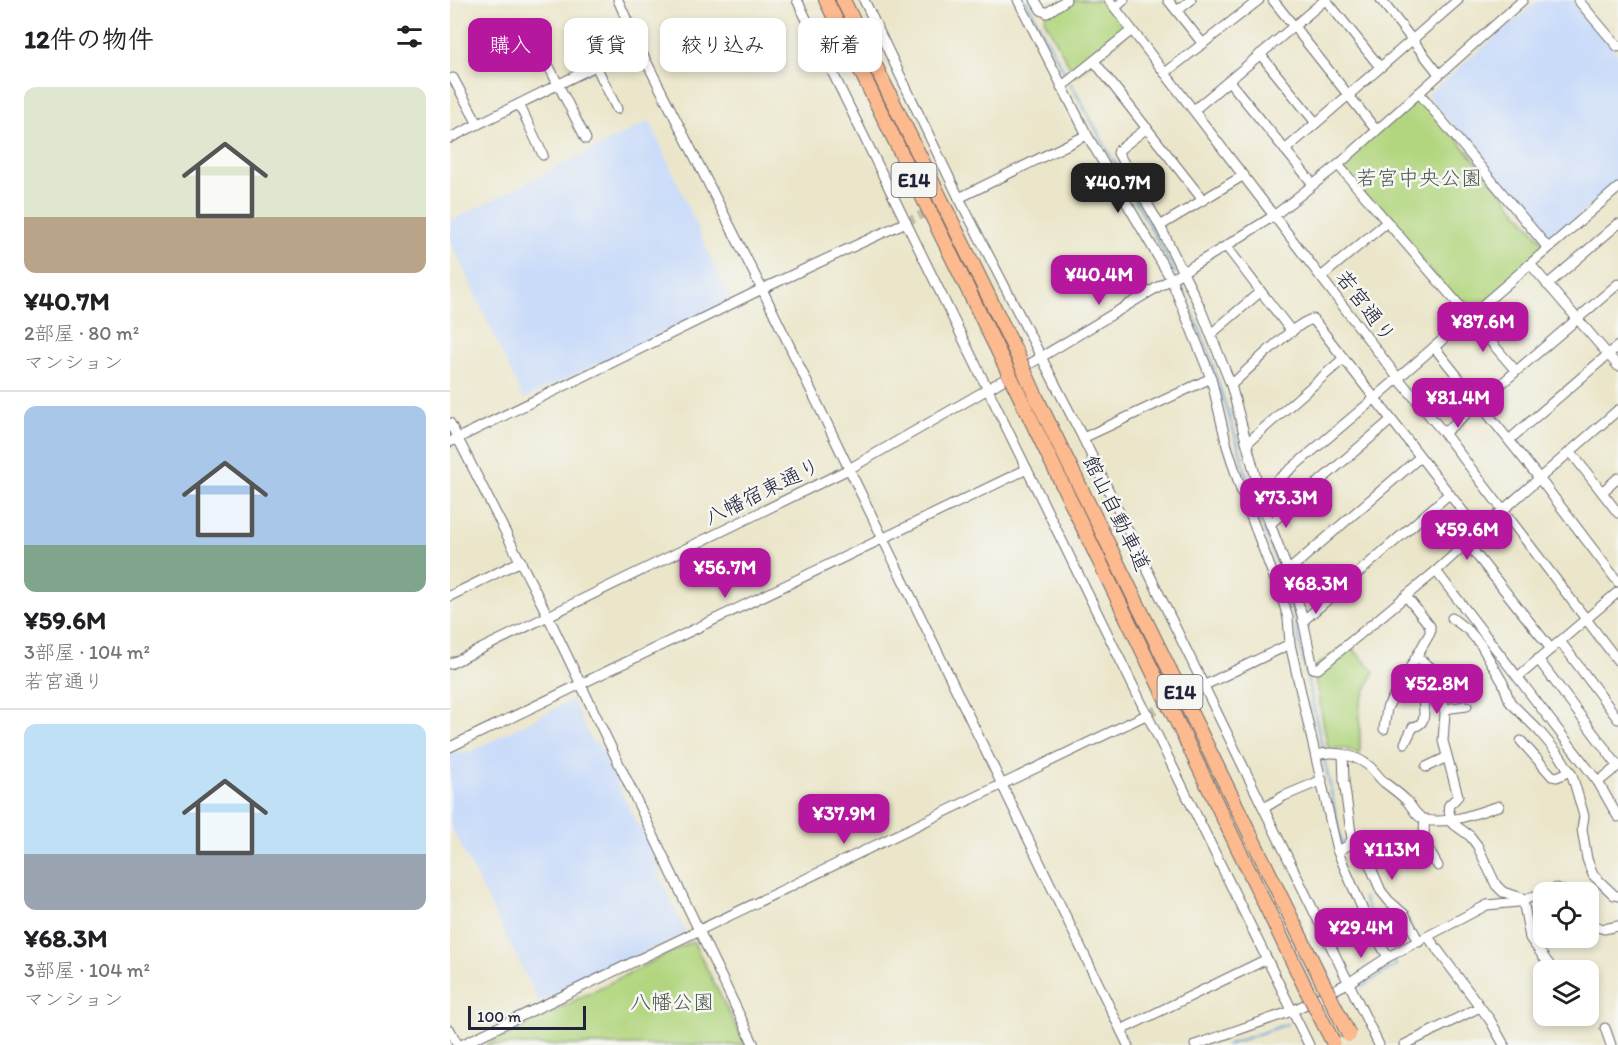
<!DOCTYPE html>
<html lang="ja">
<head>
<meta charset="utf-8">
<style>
	body { margin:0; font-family:Itim,"Klee One",sans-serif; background:#f2f2f2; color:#202124; height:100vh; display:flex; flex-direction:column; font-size:22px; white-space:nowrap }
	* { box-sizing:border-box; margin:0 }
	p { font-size:20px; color:#757577 }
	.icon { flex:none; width:33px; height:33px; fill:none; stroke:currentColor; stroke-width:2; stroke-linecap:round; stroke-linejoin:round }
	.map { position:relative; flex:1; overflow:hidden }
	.drawer { display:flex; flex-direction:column; background:#fff; width:450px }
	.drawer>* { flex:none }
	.guide { position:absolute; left:18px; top:18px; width:570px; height:54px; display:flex; gap:12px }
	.controls { position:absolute; left:1083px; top:882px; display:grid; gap:12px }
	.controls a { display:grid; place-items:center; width:66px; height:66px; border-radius:12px; background:#fff; box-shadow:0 3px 9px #0003; font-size:30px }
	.scale { position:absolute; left:18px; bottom:15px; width:118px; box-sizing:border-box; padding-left:6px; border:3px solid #22223b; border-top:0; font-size:16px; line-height:21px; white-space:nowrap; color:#22223b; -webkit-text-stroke:4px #f6f6f2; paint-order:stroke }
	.price { position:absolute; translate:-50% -51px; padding:0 14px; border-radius:12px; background:#b5179e; color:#fff; font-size:20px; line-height:39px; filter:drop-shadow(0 2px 3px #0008) }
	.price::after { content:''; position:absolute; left:50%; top:36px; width:18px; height:14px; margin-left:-9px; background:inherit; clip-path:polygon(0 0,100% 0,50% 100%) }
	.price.selected { background:#222; color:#fff }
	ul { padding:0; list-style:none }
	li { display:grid; align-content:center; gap:12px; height:318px; padding:0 24px }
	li+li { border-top:2px solid #e0e0e0 }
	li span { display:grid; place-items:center; height:186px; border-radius:12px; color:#555 }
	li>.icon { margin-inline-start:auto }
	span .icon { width:108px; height:108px; fill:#fffc; stroke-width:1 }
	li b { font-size:26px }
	h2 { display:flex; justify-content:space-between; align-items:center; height:72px; padding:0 24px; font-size:26px }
	.pill { padding:0 21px; border-radius:12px; background:#fff; box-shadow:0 3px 9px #0003; font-size:21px; line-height:54px }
	.pill.selected { background:#b5179e; color:#fff }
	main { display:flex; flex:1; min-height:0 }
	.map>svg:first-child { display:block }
	.built { fill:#cadcf9 }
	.park { fill:#b2d67f; stroke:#6a7c5d; stroke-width:1.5 }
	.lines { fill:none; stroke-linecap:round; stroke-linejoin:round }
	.stream { stroke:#65a0d5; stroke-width:2 }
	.minor-tunnel { stroke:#c3bfad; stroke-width:9; stroke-dasharray:9 4.5; stroke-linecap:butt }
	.minor-casing { stroke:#68676d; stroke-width:11 }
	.highway-casing { stroke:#68676d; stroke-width:16 }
	.minor { stroke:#fff; stroke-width:9 }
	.highway { stroke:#fcba8e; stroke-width:14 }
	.highway-bridge-casing { stroke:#68676d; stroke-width:16; stroke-linecap:butt }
	.highway-bridge { stroke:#fcba8e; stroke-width:14 }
	.labels { text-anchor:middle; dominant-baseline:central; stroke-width:5; stroke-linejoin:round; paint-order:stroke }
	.shield { fill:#f6f6f2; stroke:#626272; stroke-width:1.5 }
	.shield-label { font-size:20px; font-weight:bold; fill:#22223b }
	.park-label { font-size:21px; fill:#4d584f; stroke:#f6f6f2 }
	.street-label { font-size:21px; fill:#22223b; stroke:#f6f6f2 }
</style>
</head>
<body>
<main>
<section class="drawer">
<h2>12件の物件<svg class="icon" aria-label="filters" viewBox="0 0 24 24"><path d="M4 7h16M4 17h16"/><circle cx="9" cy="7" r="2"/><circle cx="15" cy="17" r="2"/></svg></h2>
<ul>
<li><span style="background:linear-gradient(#dfe7d0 70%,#b9a48a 0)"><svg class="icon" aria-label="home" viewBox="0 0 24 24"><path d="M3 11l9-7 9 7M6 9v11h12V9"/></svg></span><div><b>¥40.7M</b><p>2部屋 · 80 m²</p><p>マンション</p></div></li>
<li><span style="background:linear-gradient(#a9c7e8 75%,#7fa58c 0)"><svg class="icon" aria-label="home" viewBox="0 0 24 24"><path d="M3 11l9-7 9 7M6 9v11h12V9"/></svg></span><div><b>¥59.6M</b><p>3部屋 · 104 m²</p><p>若宮通り</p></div></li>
<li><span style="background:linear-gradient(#bfe0f5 70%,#9aa5b1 0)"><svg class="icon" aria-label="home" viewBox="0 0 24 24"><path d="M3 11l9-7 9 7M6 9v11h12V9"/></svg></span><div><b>¥68.3M</b><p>3部屋 · 104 m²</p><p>マンション</p></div></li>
</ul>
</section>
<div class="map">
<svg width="1168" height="1045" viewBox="0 0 1168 1045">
	<rect width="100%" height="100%" fill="#f6f6f2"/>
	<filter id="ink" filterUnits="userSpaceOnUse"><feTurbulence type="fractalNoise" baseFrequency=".0167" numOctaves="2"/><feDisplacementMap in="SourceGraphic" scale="12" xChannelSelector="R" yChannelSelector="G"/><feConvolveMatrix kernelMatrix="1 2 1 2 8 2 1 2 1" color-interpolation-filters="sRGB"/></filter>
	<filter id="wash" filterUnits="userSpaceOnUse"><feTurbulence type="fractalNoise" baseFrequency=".008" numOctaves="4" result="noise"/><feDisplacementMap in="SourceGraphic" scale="24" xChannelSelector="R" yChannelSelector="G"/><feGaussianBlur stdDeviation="1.35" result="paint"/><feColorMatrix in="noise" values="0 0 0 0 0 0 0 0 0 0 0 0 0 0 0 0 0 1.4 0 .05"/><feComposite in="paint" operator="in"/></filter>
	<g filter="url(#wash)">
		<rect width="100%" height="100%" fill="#ebe6ca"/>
		<g class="built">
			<path d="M1089,0H1122L1168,54V182L1100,240L977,95Z"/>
			<path d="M200,121L280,301L73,399L0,240V221Z"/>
			<path d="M122,700L143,744L147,742L187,824H189L211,873L209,875L236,933L89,1002L0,825V752L17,753Z"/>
		</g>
		<g class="park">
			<path d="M616,0H658L681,30L625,76L594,19L597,13Z"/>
			<path d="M969,93L1098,248L1020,316L888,165Z"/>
			<path d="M898,644L924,671L910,704V754L894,748H878L863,668Z"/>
			<path d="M243,941L295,1045H36Z"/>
		</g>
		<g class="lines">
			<g class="stream">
				<path d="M576,0L617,77"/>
				<path d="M621,84L726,274"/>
				<path d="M728,279L758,350L790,451L802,497L829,568L843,612L873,751"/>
				<path d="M874,757L892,845"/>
				<path d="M913,898L931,936"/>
				<path d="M912,987L946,965L942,957"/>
				<path d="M777,1045L837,1024"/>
			</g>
		</g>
	</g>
	<g filter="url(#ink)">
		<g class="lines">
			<g class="minor-tunnel">
				<path d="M456,222L509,198"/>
				<path d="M698,714L753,686"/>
			</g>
			<g class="minor-casing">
				<g id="minor">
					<path d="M168,0L188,45L312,289L678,1045"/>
					<path d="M347,0L859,1045"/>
					<path d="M414,0L509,198L633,438L929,1045"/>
					<path d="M568,0L637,135L721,279L761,378L777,446L792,493L833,601L838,618L840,644L887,850L921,929L938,957"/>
					<path d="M585,0L591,10L597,13L616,0"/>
					<path d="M659,0L948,378L994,433L1168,661"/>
					<path d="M718,0L753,44"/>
					<path d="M823,0L926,130"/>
					<path d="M876,0L930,67"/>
					<path d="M931,0L989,74"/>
					<path d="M1128,0L1168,47"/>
					<path d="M665,8L674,0"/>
					<path d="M727,11L741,0"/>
					<path d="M139,26L160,59"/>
					<path d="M810,54L866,123"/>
					<path d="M64,58L88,45L136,139"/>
					<path d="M644,61L753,200"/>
					<path d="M146,66L167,109"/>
					<path d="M715,73L809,0"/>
					<path d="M3,78L28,124"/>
					<path d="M779,81L863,184"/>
					<path d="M611,87L682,30"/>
					<path d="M969,93L1098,248"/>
					<path d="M69,104L93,155"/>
					<path d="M744,110L875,0"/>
					<path d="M697,128L669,150L668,153L709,224L749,305L781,385L814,508L838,571L852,615L863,668L868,669L986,571L1053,510L1168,410"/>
					<path d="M0,138L188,45"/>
					<path d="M835,150L1008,0"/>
					<path d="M888,165L1066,371"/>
					<path d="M509,198L637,135"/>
					<path d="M710,226L794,175"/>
					<path d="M776,246L842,332"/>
					<path d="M1080,264L1168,366"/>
					<path d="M871,277L937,222"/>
					<path d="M1097,285L1168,224"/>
					<path d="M761,334L810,292"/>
					<path d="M984,347L1089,478L1168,582"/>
					<path d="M781,385C798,370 844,323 863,319L1029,532"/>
					<path d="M0,423L98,616L304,1045"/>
					<path d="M994,433L1168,284"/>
					<path d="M633,438L761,378"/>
					<path d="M1059,440L1168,346"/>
					<path d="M0,442L312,289L456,222"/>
					<path d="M797,443L893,359"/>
					<path d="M1120,451L1168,513"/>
					<path d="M1152,492L1168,478"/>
					<path d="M811,494L924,399L1168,188"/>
					<path d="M820,524L941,420"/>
					<path d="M1017,543L1101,649"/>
					<path d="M838,571L970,457"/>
					<path d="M986,571L1148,782L1168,817"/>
					<path d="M0,596L71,561"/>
					<path d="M1002,618L1019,631L1031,645L1053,683L1060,702L1089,731L1110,756L1122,775L1134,816L1132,829L1137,859L1143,875L1164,895L1168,896"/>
					<path d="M853,621L999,494"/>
					<path d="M1110,641L1168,719"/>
					<path d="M967,657L992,676L998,688L992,695L995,713L993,741L1008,796C998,809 996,800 1001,819"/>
					<path d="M1088,659L1168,766"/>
					<path d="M0,664L399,469L538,389L776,246L825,215L888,165L1073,0"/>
					<path d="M1069,676L1168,592"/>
					<path d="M753,686L840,644"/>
					<path d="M994,709L1017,706"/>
					<path d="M934,729L937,708L980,633V626L956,596"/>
					<path d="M1071,741L1102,776L1107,777L1120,771"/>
					<path d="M955,743L963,727C980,724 972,706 973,693C973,685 980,677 984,670"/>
					<path d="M0,747L577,469"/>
					<path d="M867,755C884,750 905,755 919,766C925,771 929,778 935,783C943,789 950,794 957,801C963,808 967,818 976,820C1000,825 1027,812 1049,806"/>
					<path d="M976,767L997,757"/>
					<path d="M1148,782L1168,766"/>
					<path d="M814,808L834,796L872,780"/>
					<path d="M975,819C972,842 977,847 988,866"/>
					<path d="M998,820L1020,836L1027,845L1046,885L1053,892L1076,899"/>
					<path d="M902,838L910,842L931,891L939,901L955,915L969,942"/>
					<path d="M888,851L897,846L902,840L894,781L893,754"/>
					<path d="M1073,900L1080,938L1103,970"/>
					<path d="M1138,924L1154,929L1168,926"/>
					<path d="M874,931L914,913"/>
					<path d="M978,937L1040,1020L1054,1045"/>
					<path d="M1155,1028L1161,1045"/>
					<path d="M0,1030L8,1045"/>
					<path d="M671,1030L817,959"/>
					<path d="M11,1045L698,714"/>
					<path d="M745,1045L842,1011L900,982L938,957L1037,905L1068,902L1107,888L1114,892"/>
					<path d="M954,1045L1030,1007"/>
				</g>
			</g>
			<g class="highway-casing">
				<g id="highway">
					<path d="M376,0L552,359"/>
					<path d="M393,0L564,348"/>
					<path d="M588,401L873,983"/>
					<path d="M575,407L856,989"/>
				</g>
			</g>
			<use href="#minor" class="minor"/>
			<use href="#highway" class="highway"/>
			<g class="highway-bridge-casing">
				<g id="highway-bridge">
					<path d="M564,348L588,401"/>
					<path d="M552,359L575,407"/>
					<path d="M873,983L899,1035"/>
					<path d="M856,989L883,1042"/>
				</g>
			</g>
			<use href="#highway-bridge" class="highway-bridge"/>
		</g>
	</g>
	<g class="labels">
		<g class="shield">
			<rect x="441.5" y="163" width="45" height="34" rx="4.5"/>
			<rect x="707.5" y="675" width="45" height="34" rx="4.5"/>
		</g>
		<g class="shield-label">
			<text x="464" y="180">E14</text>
			<text x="730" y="692">E14</text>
		</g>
		<g class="park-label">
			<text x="969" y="177">若宮中央公園</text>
			<text x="222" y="1001">八幡公園</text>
		</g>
		<g class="street-label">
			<text transform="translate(916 306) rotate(53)">若宮通り</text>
			<text transform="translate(312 491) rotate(-26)">八幡宿東通り</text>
			<text transform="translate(667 513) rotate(64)">館山自動車道</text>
		</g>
	</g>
</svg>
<div class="controls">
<a><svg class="icon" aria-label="locate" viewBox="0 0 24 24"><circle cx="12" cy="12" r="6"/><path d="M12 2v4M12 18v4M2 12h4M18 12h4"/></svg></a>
<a><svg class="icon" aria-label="layers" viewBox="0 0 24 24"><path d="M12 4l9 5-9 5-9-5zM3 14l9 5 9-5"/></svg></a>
</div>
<div class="scale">100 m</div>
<b class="price selected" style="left:668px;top:214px">¥40.7M</b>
<b class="price" style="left:649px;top:306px">¥40.4M</b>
<b class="price" style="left:1033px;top:353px">¥87.6M</b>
<b class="price" style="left:1008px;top:429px">¥81.4M</b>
<b class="price" style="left:836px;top:529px">¥73.3M</b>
<b class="price" style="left:1017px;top:561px">¥59.6M</b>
<b class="price" style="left:275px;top:599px">¥56.7M</b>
<b class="price" style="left:866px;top:615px">¥68.3M</b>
<b class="price" style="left:987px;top:715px">¥52.8M</b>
<b class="price" style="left:394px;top:845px">¥37.9M</b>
<b class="price" style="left:942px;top:881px">¥113M</b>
<b class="price" style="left:911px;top:959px">¥29.4M</b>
<div class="guide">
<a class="pill selected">購入</a>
<a class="pill">賃貸</a>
<a class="pill">絞り込み</a>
<a class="pill">新着</a>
</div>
</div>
</main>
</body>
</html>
